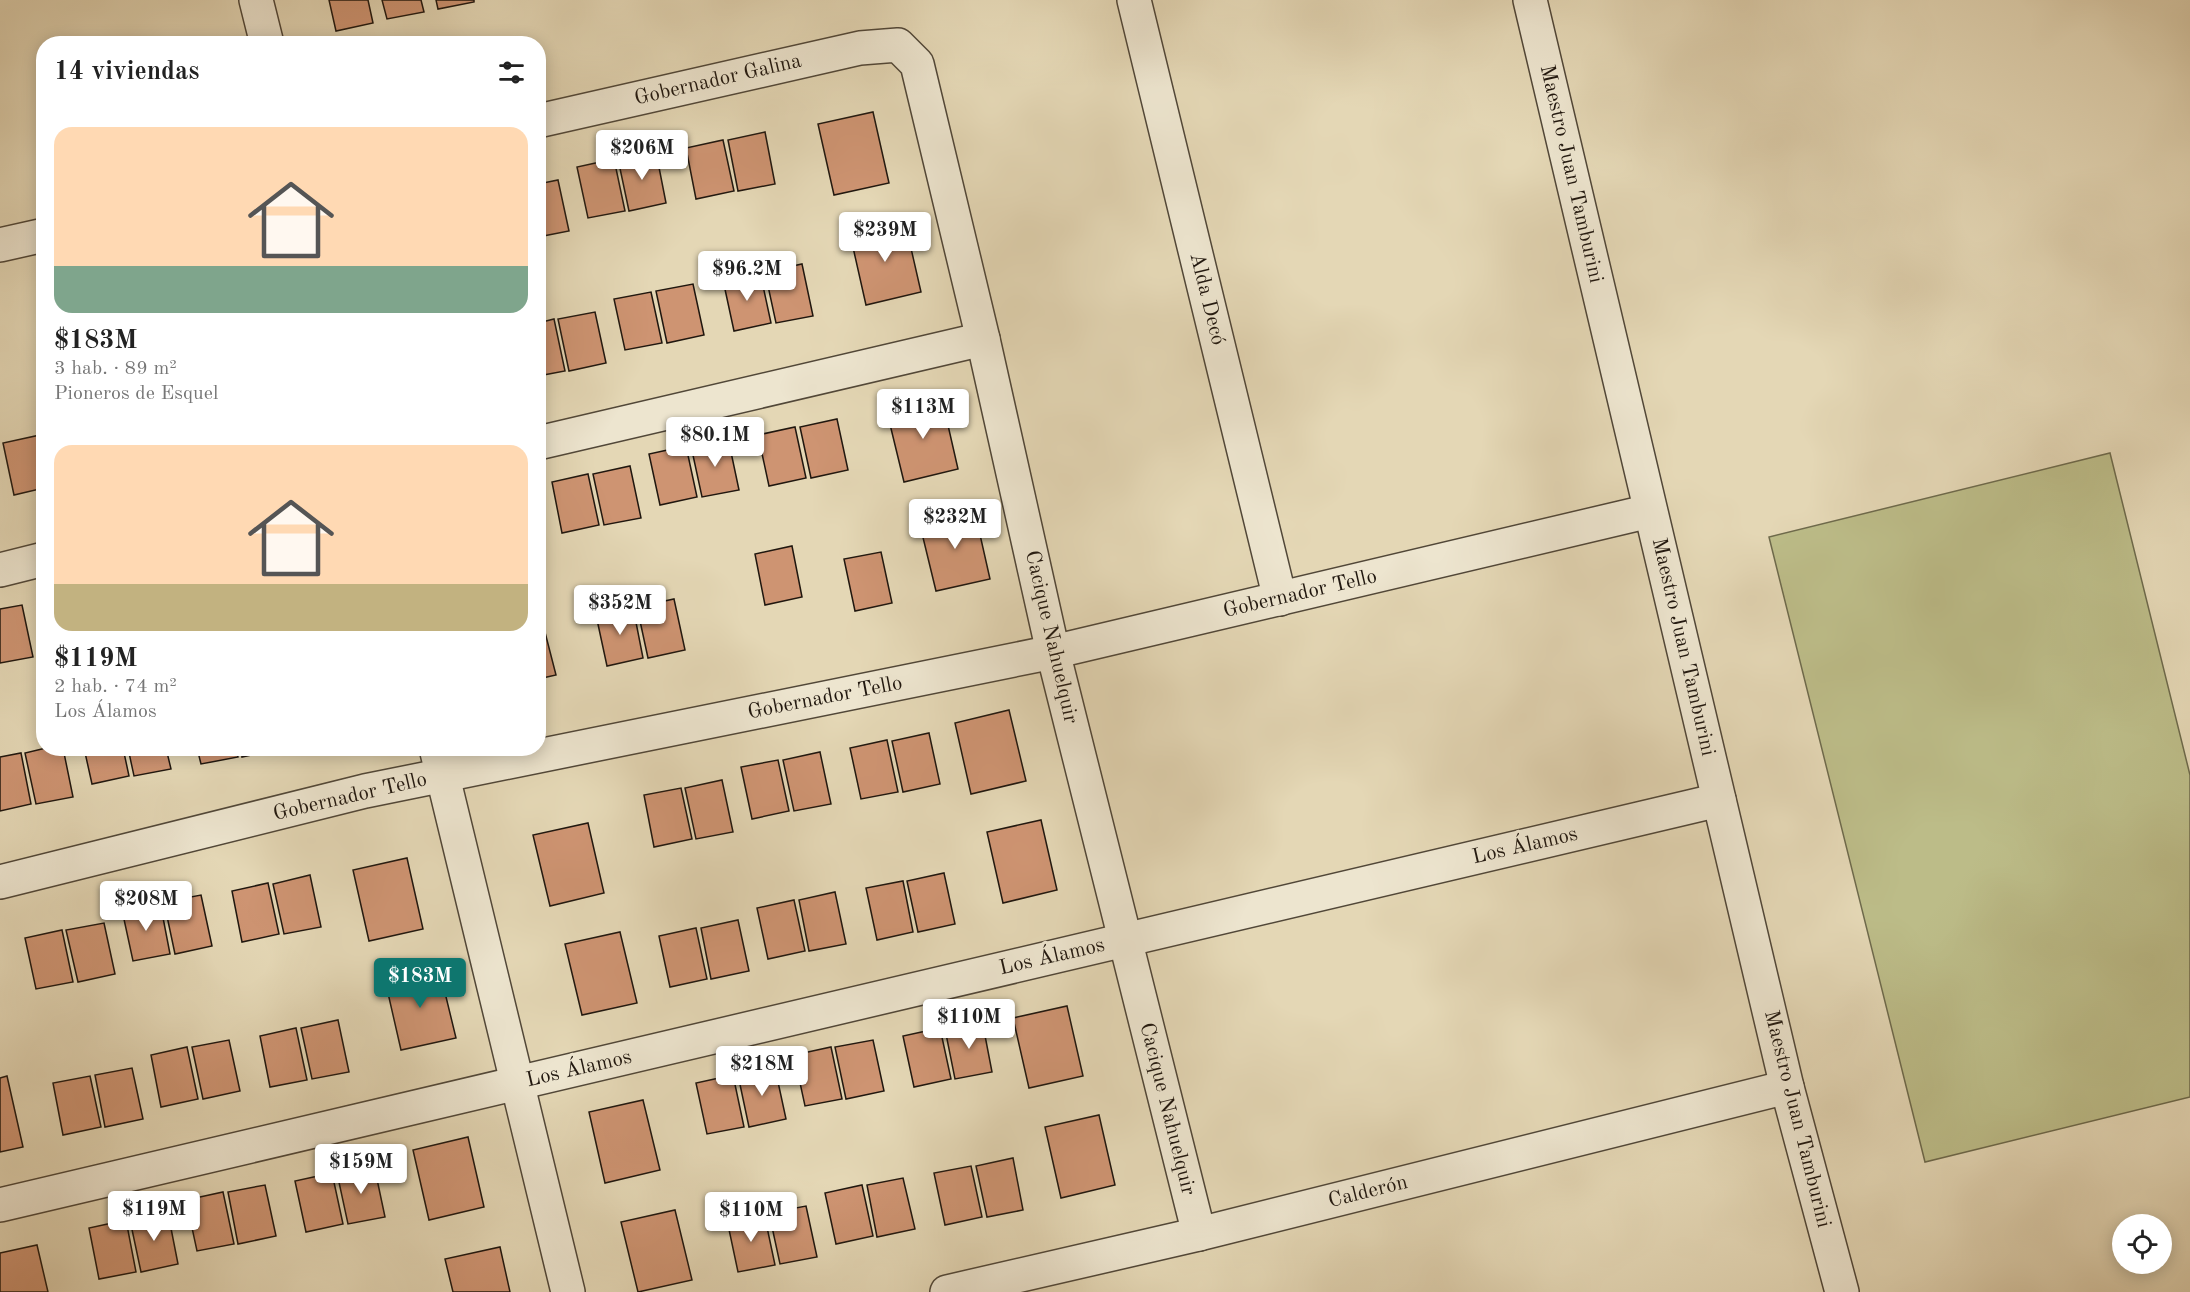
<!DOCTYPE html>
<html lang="es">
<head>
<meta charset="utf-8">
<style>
	body { margin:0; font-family:"Old Standard TT",serif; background:#f2f2f2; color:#222; height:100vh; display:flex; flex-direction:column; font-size:22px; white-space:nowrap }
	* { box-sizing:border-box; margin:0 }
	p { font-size:20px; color:#767676 }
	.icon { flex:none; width:33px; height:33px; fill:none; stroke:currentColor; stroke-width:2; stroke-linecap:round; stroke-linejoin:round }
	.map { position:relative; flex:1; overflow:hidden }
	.side { position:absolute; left:36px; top:36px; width:510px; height:720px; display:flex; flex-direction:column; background:#fff; border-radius:24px; box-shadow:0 3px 15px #0003 }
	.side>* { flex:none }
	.buttons { position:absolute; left:2112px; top:1214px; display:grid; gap:12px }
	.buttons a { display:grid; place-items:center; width:60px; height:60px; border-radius:50%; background:#fff; box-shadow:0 3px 15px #0003; font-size:30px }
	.price { position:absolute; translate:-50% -51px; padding:0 14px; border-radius:6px; background:#fff; color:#222; font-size:20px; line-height:39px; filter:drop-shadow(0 2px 3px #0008) }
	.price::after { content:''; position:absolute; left:50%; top:36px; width:18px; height:14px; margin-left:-9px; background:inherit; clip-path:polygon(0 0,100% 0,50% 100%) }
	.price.active { background:#0f766e; color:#fff }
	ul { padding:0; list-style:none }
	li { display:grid; align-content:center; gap:12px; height:318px; padding:0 18px }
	li span { display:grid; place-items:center; height:186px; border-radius:18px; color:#555 }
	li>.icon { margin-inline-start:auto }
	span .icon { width:108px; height:108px; fill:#fffc; stroke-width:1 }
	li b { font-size:26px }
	h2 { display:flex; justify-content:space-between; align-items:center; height:72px; padding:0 18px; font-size:26px }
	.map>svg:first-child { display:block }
	.green { fill:#bcbc88; stroke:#6e6a4c; stroke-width:1.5 }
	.building { fill:#ce9472; stroke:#20170f; stroke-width:1.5 }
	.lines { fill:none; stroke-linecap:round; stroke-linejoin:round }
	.minor-casing { stroke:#514738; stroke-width:36 }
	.minor { stroke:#ede5cf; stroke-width:33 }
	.labels { text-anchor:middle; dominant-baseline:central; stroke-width:6; stroke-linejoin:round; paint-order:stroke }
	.street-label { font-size:21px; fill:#20170f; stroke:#ede5cf }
</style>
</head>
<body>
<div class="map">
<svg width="2190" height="1292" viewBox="0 0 2190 1292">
	<rect width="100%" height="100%" fill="#e4d7b5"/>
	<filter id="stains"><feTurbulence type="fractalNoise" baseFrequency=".00333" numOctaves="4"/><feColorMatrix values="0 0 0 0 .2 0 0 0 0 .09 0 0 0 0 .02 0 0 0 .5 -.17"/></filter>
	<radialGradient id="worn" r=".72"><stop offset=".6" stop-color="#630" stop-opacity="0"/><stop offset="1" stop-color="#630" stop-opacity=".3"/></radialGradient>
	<path class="green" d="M2110,453L2190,775V1097L1925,1162L1769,537Z"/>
	<g class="building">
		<path d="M329,0H368L373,23L336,31Z"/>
		<path d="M382,0H421L424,12L387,19Z"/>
		<path d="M436,0H474V2L438,9Z"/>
		<path d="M873,112L889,183L834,195L818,124Z"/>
		<path d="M765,132L775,184L738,191L728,140Z"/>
		<path d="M723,140L734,191L696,199L686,148Z"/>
		<path d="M656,152L666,203L629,211L618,159Z"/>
		<path d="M614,159L625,211L588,218L577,167Z"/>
		<path d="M558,180L569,231L538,237V184Z"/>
		<path d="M905,222L921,292L866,305L850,234Z"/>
		<path d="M802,264L813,316L776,323L765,272Z"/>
		<path d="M760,272L771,323L734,331L723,280Z"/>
		<path d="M693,284L704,335L667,343L656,291Z"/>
		<path d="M651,292L662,343L625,350L614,299Z"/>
		<path d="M595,312L606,363L569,371L558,319Z"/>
		<path d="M554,319L565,371L538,376V323Z"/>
		<path d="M942,399L958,469L904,482L887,412Z"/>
		<path d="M837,419L848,470L811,478L800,427Z"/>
		<path d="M795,427L806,478L769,486L758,435Z"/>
		<path d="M40,435L44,451V488L14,495L3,443Z"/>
		<path d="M728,438L739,490L702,497L691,446Z"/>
		<path d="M686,446L697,497L660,505L649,454Z"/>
		<path d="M630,466L641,518L604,525L593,474Z"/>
		<path d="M588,474L599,525L562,533L552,482Z"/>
		<path d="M974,508L990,579L936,591L919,521Z"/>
		<path d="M792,546L802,597L765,605L755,554Z"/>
		<path d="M881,552L892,603L855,611L844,559Z"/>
		<path d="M674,599L685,650L648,658L637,607Z"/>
		<path d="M22,605L33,657L0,663V609Z"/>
		<path d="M538,605L556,675L538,679Z"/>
		<path d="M633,607L643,658L607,666L596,615Z"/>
		<path d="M1009,710L1026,781L971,794L955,723Z"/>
		<path d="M929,733L940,784L903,792L892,741Z"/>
		<path d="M887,740L898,792L861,799L850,748Z"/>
		<path d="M46,748H63L73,797L36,804L25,753Z"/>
		<path d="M84,748H123L129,776L92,784Z"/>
		<path d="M128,748H166L171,769L134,776Z"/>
		<path d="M197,748H236L238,757L201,764Z"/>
		<path d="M241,748H280V749L242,757Z"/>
		<path d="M820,752L831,804L794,811L783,760Z"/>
		<path d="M21,753L31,804L0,811V757Z"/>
		<path d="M778,760L789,811L752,819L741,767Z"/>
		<path d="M722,780L733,832L696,839L685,788Z"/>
		<path d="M681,788L692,839L654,847L644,795Z"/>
		<path d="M1041,820L1057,890L1003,903L987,832Z"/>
		<path d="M588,823L604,893L550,906L533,835Z"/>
		<path d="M407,858L423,929L369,941L353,870Z"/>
		<path d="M944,873L955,924L918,932L907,881Z"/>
		<path d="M310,875L321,927L284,934L273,884Z"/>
		<path d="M903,881L913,932L877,940L866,888Z"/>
		<path d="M268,883L279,934L242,942L232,891Z"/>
		<path d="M835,892L846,944L809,951L799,900Z"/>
		<path d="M201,895L212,946L175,954L164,902Z"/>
		<path d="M794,900L805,951L768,959L757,908Z"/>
		<path d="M160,902L170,954L133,961L122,910Z"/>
		<path d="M738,920L749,971L711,979L701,928Z"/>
		<path d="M104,923L115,974L78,982L66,930Z"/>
		<path d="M696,928L707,979L670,987L659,936Z"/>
		<path d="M62,930L73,982L36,989L25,938Z"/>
		<path d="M620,932L637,1003L582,1015L565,944Z"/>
		<path d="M439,968L456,1038L401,1050L385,980Z"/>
		<path d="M1067,1006L1083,1076L1029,1088L1013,1018Z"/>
		<path d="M338,1020L349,1072L312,1079L301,1028Z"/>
		<path d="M982,1020L992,1072L955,1079L945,1029Z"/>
		<path d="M296,1028L307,1080L270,1087L260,1036Z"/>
		<path d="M940,1028L951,1079L914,1087L903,1036Z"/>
		<path d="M229,1040L240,1091L203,1099L192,1047Z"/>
		<path d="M873,1040L884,1091L846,1099L835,1047Z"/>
		<path d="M187,1047L198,1099L161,1107L151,1055Z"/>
		<path d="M831,1047L842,1099L805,1106L794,1055Z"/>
		<path d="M132,1068L143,1119L105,1127L95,1075Z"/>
		<path d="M775,1068L786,1119L749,1127L738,1075Z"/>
		<path d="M733,1075L744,1127L707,1134L696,1083Z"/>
		<path d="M7,1076L23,1147L0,1152V1078Z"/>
		<path d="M90,1076L101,1127L63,1135L53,1083Z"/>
		<path d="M643,1100L660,1170L605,1183L589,1112Z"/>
		<path d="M1099,1115L1115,1185L1061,1198L1045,1127Z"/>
		<path d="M468,1137L484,1207L429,1220L413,1150Z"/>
		<path d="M1013,1158L1023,1210L987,1217L976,1166Z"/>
		<path d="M374,1165L385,1217L348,1224L337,1173Z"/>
		<path d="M971,1166L982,1217L945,1225L934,1173Z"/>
		<path d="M332,1173L343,1224L306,1232L295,1181Z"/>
		<path d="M903,1178L915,1229L877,1237L867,1185Z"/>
		<path d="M265,1185L276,1236L238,1244L228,1192Z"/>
		<path d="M862,1185L873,1236L836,1244L825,1193Z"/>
		<path d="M223,1192L234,1244L197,1251L186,1200Z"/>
		<path d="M806,1206L817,1257L780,1264L769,1213Z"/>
		<path d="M675,1210L692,1280L638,1292L621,1222Z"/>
		<path d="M168,1213L178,1264L141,1272L130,1220Z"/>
		<path d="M764,1213L775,1265L738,1272L727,1220Z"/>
		<path d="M126,1220L136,1272L99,1279L89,1228Z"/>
		<path d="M37,1245L48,1292H0V1253Z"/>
		<path d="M500,1247L510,1292H453L445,1259Z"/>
	</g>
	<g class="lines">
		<g class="minor-casing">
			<g id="minor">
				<path d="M256,0L267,44"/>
				<path d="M1134,0L1280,599"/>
				<path d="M1530,0L1787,1087L1842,1292"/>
				<path d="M538,121L860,48L898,45L917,64L983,339L1053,652L1199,1234"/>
				<path d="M0,245L44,235"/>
				<path d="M538,443L983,339"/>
				<path d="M0,570L44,559"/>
				<path d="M436,748L568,1292"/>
				<path d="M0,882L365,791L1053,652L1650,511"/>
				<path d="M0,1205L1719,800"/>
				<path d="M947,1292L1199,1234L1787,1087"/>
			</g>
		</g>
		<use href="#minor" class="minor"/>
	</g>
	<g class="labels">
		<g class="street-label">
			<text transform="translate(718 80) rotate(-13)">Gobernador Galina</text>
			<text transform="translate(1571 174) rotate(77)">Maestro Juan Tamburini</text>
			<text transform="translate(1207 299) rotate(76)">Alda Decó</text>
			<text transform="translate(1300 594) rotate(-13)">Gobernador Tello</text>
			<text transform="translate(1051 637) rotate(77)">Cacique Nahuelquir</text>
			<text transform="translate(1683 647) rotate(77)">Maestro Juan Tamburini</text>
			<text transform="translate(825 698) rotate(-11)">Gobernador Tello</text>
			<text transform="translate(350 797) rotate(-13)">Gobernador Tello</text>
			<text transform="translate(1525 846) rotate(-13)">Los Álamos</text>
			<text transform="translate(1052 957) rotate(-13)">Los Álamos</text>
			<text transform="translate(579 1069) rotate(-13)">Los Álamos</text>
			<text transform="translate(1167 1109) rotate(76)">Cacique Nahuelquir</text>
			<text transform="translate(1797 1119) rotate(76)">Maestro Juan Tamburini</text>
			<text transform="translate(1368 1192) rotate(-14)">Calderón</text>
		</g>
	</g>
	<rect width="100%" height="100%" filter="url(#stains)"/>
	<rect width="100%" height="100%" fill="url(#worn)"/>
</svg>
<div class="buttons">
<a><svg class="icon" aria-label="locate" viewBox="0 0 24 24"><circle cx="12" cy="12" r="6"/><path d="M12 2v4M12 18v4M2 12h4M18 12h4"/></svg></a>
</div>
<b class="price" style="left:642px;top:181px">$206M</b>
<b class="price" style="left:885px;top:263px">$239M</b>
<b class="price" style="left:747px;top:302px">$96.2M</b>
<b class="price" style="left:923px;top:440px">$113M</b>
<b class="price" style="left:715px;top:468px">$80.1M</b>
<b class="price" style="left:955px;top:550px">$232M</b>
<b class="price" style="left:620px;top:636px">$352M</b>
<b class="price" style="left:146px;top:932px">$208M</b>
<b class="price active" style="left:420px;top:1009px">$183M</b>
<b class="price" style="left:969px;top:1050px">$110M</b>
<b class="price" style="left:762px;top:1097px">$218M</b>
<b class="price" style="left:361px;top:1195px">$159M</b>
<b class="price" style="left:154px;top:1242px">$119M</b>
<b class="price" style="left:751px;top:1243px">$110M</b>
<section class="side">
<h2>14 viviendas<svg class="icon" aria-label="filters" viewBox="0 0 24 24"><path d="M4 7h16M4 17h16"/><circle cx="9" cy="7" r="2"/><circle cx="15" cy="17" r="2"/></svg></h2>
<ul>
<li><span style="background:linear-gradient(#ffd9b3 75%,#7fa58c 0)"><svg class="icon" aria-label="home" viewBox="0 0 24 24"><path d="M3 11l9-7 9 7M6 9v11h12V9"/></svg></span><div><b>$183M</b><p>3 hab. · 89 m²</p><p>Pioneros de Esquel</p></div></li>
<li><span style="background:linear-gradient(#ffd9b3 75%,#c2b280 0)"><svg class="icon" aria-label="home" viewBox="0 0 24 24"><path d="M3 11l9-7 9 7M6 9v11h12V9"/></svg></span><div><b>$119M</b><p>2 hab. · 74 m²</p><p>Los Álamos</p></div></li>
</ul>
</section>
</div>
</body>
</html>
